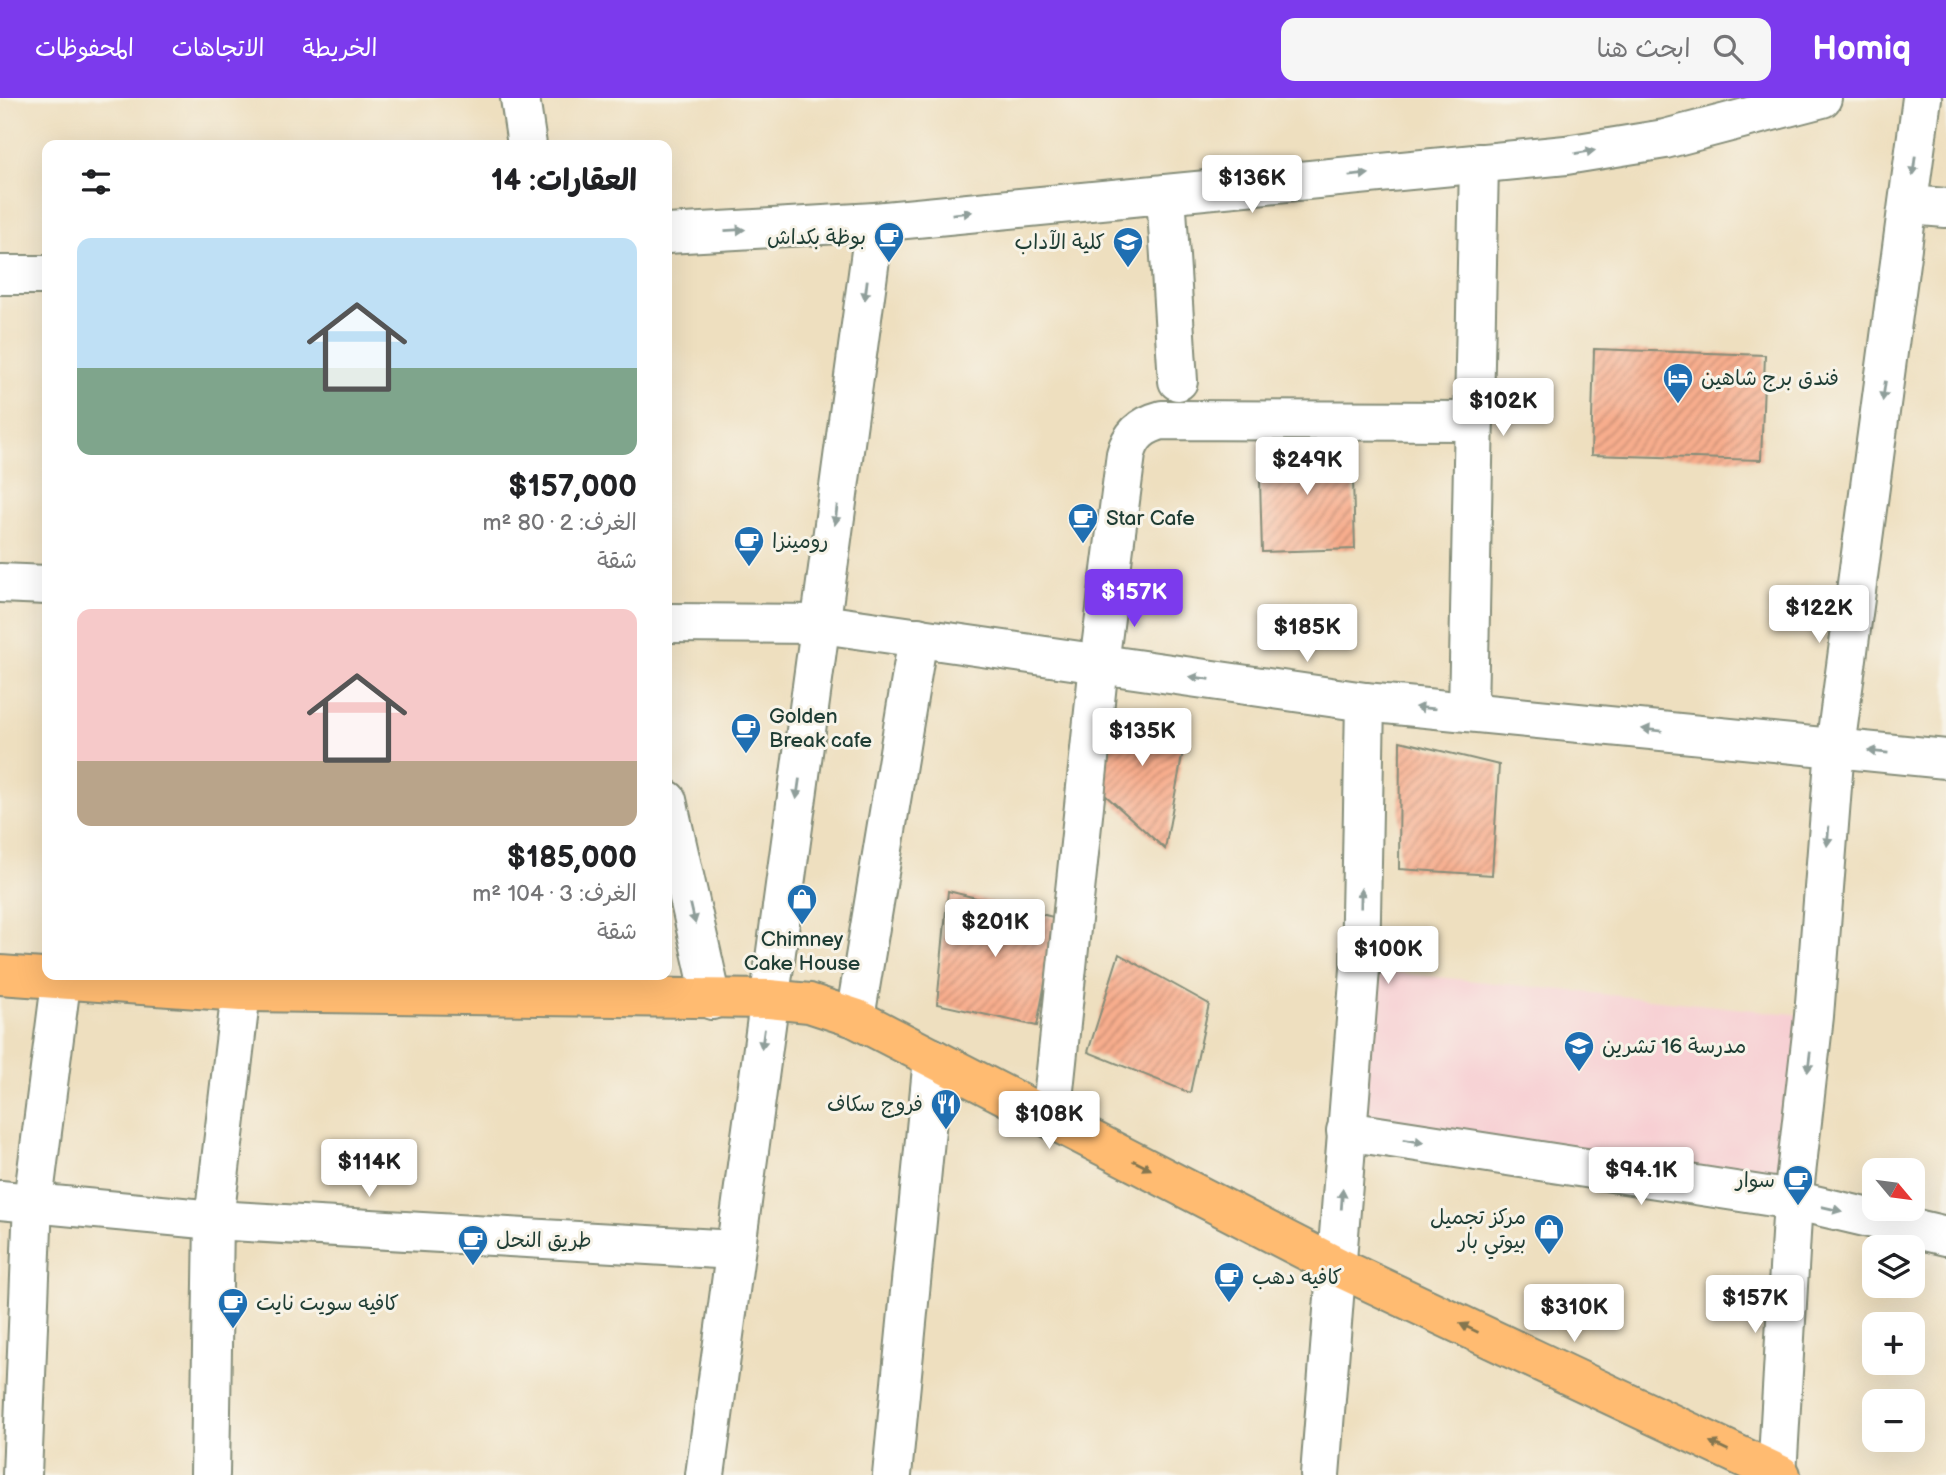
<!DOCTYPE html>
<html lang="ar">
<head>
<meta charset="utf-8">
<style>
	body { margin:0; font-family:"Balsamiq Sans","Playpen Sans Arabic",sans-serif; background:#f6f6f6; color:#202124; direction:rtl; height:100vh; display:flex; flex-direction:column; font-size:26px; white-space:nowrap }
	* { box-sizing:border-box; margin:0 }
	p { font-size:23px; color:#757577 }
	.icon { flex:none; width:38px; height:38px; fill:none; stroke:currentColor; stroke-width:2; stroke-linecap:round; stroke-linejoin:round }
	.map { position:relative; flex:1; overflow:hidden; direction:ltr }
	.side { position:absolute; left:42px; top:42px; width:630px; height:840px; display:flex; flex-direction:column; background:#fff; border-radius:14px; box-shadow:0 7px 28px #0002; direction:rtl }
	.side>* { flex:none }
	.needle { width:46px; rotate:119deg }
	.fabs { position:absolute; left:1862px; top:1060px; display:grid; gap:14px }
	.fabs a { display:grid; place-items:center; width:63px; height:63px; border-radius:14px; background:#fff; box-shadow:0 7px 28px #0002; font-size:35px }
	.price { position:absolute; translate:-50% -60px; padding:0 16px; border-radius:7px; background:#fff; color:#222; font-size:23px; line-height:46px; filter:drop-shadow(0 2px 4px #0008) }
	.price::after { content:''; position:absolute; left:50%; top:42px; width:21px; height:16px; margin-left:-10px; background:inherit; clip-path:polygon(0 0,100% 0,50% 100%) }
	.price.on { background:#7c3aed; color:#fff }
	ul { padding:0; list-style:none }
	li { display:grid; align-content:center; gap:14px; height:371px; padding:0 35px }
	li span { display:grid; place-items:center; height:217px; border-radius:14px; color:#555 }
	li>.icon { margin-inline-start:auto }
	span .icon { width:126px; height:126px; fill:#fffc; stroke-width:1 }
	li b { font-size:30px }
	h2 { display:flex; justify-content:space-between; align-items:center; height:84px; padding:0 35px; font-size:30px }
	header { display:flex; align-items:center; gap:42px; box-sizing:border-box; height:98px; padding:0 35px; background:#7c3aed; color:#fff }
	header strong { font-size:33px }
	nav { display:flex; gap:38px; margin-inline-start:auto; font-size:24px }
	.search { width:490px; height:63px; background:#f6f6f6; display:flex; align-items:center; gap:18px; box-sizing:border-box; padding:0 24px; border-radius:14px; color:#757577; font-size:26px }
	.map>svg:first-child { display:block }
	.built { fill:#f7cfd3 }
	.building { fill:url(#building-hatch) }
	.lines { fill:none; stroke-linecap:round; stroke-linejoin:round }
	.minor-casing { stroke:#868e7a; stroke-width:42 }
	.major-casing { stroke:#868e7a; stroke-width:42 }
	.minor { stroke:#fff; stroke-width:38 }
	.major { stroke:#ffbb71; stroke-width:38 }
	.oneway { fill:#8f9e9a }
	.oneway2 { fill:#84764f }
	.labels { text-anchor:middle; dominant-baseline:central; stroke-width:6; stroke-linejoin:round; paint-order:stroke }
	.poi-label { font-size:21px; fill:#1f3d34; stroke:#f7f3e8; text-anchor:start }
</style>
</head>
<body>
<header>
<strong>Homiq</strong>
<div class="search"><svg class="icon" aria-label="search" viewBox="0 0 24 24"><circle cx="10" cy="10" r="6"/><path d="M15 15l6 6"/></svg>ابحث هنا</div>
<nav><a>الخريطة</a><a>الاتجاهات</a><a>المحفوظات</a></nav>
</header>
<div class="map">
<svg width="1946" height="1377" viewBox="0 0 1946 1377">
	<defs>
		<pattern id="building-hatch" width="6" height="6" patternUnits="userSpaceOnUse" patternTransform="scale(1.75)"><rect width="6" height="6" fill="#f8ad8d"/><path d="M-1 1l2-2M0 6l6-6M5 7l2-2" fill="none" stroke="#c88e74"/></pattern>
	</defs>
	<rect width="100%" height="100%" fill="#f7f3e8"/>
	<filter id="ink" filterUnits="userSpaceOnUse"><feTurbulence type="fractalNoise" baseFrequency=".0143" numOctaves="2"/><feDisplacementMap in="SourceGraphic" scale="14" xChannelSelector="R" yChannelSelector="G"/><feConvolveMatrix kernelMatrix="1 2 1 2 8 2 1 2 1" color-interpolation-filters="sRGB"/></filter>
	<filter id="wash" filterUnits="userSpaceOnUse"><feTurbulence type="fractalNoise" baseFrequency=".00686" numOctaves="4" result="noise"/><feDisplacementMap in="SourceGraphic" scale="28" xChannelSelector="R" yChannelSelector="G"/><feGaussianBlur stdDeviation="1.57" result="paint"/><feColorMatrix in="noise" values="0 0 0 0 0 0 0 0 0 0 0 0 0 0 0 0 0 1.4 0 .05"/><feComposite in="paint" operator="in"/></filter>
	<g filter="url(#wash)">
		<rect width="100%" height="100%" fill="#eedfbf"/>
		<path class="built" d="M1360,871L1814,918L1793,1102L1346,1033Z"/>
		<g id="blocks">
			<g class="building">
				<path d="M1594,251L1765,257L1761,362L1591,357Z"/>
				<path d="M1259,346H1352L1355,451L1262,454Z"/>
				<path d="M1102,618L1189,620L1165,751L1094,687Z"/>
				<path d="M1400,643L1499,667L1492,777L1399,771Z"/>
				<path d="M948,793L1057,820L1037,928L937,906Z"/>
				<path d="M1119,856L1209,906L1190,995L1088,954Z"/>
			</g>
		</g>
	</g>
	<g filter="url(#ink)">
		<use href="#blocks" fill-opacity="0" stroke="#868e7a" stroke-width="2"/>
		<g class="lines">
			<g class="minor-casing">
				<g id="minor">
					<path d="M520,0L527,47"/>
					<path d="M1166,96L1178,283"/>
					<path d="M1909,107L1946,110"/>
					<path d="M667,136L875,124L1566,57L1665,41L1822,0"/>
					<path d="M0,177H47"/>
					<path d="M0,485L47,487"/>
					<path d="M667,525L822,526L1365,604L1946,661"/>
					<path d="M1468,614L1479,65"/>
					<path d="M667,702L712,902"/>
					<path d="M855,920L918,539"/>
					<path d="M1051,1020L1099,566L1126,356C1131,336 1143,327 1162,322L1474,323"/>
					<path d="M1346,1033L1793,1102L1946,1138"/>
					<path d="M0,1102L214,1122L735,1152"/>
					<path d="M22,1377L33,1104L62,877"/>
					<path d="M210,1377L214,1122L241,894"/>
					<path d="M705,1377L875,124"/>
					<path d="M892,1377L933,960"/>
					<path d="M1320,1377L1360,871L1365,604"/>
					<path d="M1777,1377L1793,1102L1814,918L1835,650L1922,0"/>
				</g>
			</g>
			<g class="major-casing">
				<path id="major" d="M0,877L241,894L769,901L809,905L855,920L1338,1169L1781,1377"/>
			</g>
			<use href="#minor" class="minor"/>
			<use href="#major" class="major"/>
		</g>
		<defs><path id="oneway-solid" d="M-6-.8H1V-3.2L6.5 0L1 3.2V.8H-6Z" transform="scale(1.75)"/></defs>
		<g class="oneway">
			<use href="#oneway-solid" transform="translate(1585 54) rotate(-9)"/>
			<use href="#oneway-solid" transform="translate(1914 68) rotate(97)"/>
			<use href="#oneway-solid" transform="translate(1359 77) rotate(-6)"/>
			<use href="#oneway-solid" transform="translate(962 115) rotate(-6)"/>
			<use href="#oneway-solid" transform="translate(735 132) rotate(-3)"/>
			<use href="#oneway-solid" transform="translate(866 192) rotate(97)"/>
			<use href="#oneway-solid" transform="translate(1884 293) rotate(98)"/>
			<use href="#oneway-solid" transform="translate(836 417) rotate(97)"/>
			<use href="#oneway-solid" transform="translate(1200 580) rotate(-172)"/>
			<use href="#oneway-solid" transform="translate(1425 610) rotate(-175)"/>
			<use href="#oneway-solid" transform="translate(1652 632) rotate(-174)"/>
			<use href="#oneway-solid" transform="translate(1878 654) rotate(-174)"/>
			<use href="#oneway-solid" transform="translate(798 691) rotate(98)"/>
			<use href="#oneway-solid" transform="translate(1828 738) rotate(95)"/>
			<use href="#oneway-solid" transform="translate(1361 800) rotate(-89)"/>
			<use href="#oneway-solid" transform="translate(693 816) rotate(77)"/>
			<use href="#oneway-solid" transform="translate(763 941) rotate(98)"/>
			<use href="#oneway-solid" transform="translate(1809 964) rotate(97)"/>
			<use href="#oneway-solid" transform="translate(1414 1043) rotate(9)"/>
			<use href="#oneway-solid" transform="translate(1342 1101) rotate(-86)"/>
			<use href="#oneway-solid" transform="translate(1832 1111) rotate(13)"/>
		</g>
		<g class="oneway2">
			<use href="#oneway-solid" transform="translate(1142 1067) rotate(27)"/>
			<use href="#oneway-solid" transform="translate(1469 1230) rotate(-155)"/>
			<use href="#oneway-solid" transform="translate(1719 1348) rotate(-155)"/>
		</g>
	</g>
	<defs>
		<g id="cafe-pin" transform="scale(1.575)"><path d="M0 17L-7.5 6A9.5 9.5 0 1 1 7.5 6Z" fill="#1f6fb2" stroke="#f7f3e8"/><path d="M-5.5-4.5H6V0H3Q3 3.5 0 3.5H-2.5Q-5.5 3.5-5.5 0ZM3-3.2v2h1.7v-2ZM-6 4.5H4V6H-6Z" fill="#fff"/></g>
		<g id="school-pin" transform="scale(1.575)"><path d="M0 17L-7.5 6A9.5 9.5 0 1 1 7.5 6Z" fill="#1f6fb2" stroke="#f7f3e8"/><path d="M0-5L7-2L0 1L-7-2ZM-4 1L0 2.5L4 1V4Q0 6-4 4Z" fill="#fff"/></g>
		<g id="hotel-pin" transform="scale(1.575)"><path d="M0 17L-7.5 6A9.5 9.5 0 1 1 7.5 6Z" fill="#1f6fb2" stroke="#f7f3e8"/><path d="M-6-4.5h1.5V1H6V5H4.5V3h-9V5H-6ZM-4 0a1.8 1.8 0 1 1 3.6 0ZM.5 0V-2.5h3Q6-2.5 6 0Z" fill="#fff"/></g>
		<g id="shop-pin" transform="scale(1.575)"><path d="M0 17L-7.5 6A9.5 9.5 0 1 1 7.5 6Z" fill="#1f6fb2" stroke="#f7f3e8"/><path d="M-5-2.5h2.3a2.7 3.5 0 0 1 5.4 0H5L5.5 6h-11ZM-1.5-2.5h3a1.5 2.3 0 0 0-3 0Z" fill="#fff"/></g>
		<g id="restaurant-pin" transform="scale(1.575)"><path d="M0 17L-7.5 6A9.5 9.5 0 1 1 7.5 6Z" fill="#1f6fb2" stroke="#f7f3e8"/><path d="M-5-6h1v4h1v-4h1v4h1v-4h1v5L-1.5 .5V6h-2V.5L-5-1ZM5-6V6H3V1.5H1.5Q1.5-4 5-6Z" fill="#fff"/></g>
	</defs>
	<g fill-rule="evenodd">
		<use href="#cafe-pin" x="889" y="139"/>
		<use href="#school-pin" x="1128" y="144"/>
		<use href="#hotel-pin" x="1678" y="280"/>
		<use href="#cafe-pin" x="1083" y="420"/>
		<use href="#cafe-pin" x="749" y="443"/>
		<use href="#cafe-pin" x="746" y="630"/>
		<use href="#shop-pin" x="802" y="801"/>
		<use href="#school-pin" x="1579" y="948"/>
		<use href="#restaurant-pin" x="946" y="1006"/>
		<use href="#cafe-pin" x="1798" y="1082"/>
		<use href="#shop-pin" x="1549" y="1131"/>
		<use href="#cafe-pin" x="473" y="1142"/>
		<use href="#cafe-pin" x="1229" y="1179"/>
		<use href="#cafe-pin" x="233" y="1205"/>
	</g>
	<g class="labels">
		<g class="poi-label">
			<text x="866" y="139" text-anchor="end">بوظة بكداش</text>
			<text x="1105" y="144" text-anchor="end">كلية الآداب</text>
			<text x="1701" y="280">فندق برج شاهين</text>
			<text x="1106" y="420">Star Cafe</text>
			<text x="772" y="443">رومينزا</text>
			<text x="769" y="618">Golden<tspan x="769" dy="24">Break cafe</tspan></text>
			<text x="802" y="841" text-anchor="middle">Chimney<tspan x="802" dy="24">Cake House</tspan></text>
			<text x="1602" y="948">مدرسة 16 تشرين</text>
			<text x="923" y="1006" text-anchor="end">فروج سكاف</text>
			<text x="1775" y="1082" text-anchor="end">سوار</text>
			<text x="1526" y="1119" text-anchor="end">مركز تجميل<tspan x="1526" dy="24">بيوتي بار</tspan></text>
			<text x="496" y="1142">طريق النحل</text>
			<text x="1252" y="1179">كافيه دهب</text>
			<text x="256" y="1205">كافيه سويت نايت</text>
		</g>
	</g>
</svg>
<div class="fabs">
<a><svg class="needle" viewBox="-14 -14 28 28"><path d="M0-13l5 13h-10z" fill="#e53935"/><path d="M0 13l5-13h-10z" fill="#757577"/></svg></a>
<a><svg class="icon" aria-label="layers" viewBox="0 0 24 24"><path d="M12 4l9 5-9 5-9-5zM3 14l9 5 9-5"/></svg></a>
<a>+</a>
<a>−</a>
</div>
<b class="price" style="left:1252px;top:117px">$136K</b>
<b class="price" style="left:1503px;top:340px">$102K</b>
<b class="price" style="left:1307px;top:399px">$249K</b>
<b class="price on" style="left:1134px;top:531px">$157K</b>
<b class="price" style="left:1819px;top:547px">$122K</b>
<b class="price" style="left:1307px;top:566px">$185K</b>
<b class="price" style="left:1142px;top:670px">$135K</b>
<b class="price" style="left:995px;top:861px">$201K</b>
<b class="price" style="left:1388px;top:888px">$100K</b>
<b class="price" style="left:1049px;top:1053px">$108K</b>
<b class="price" style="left:369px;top:1101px">$114K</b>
<b class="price" style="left:1641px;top:1109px">$94.1K</b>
<b class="price" style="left:1755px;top:1237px">$157K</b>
<b class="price" style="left:1574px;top:1246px">$310K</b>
<section class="side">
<h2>العقارات: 14<svg class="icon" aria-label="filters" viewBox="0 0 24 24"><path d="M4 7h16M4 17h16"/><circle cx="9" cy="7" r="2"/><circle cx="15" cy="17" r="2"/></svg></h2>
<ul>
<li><span style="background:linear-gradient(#bfe0f5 60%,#7fa58c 0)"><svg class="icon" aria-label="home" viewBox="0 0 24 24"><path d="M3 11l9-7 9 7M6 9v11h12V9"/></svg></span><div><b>$157,000</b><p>الغرف: 2 · 80 m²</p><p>شقة</p></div></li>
<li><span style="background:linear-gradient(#f6c9c9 70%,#b9a48a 0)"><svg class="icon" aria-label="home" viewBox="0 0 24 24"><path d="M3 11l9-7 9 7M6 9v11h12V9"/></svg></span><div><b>$185,000</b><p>الغرف: 3 · 104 m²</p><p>شقة</p></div></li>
</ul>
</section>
</div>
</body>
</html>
